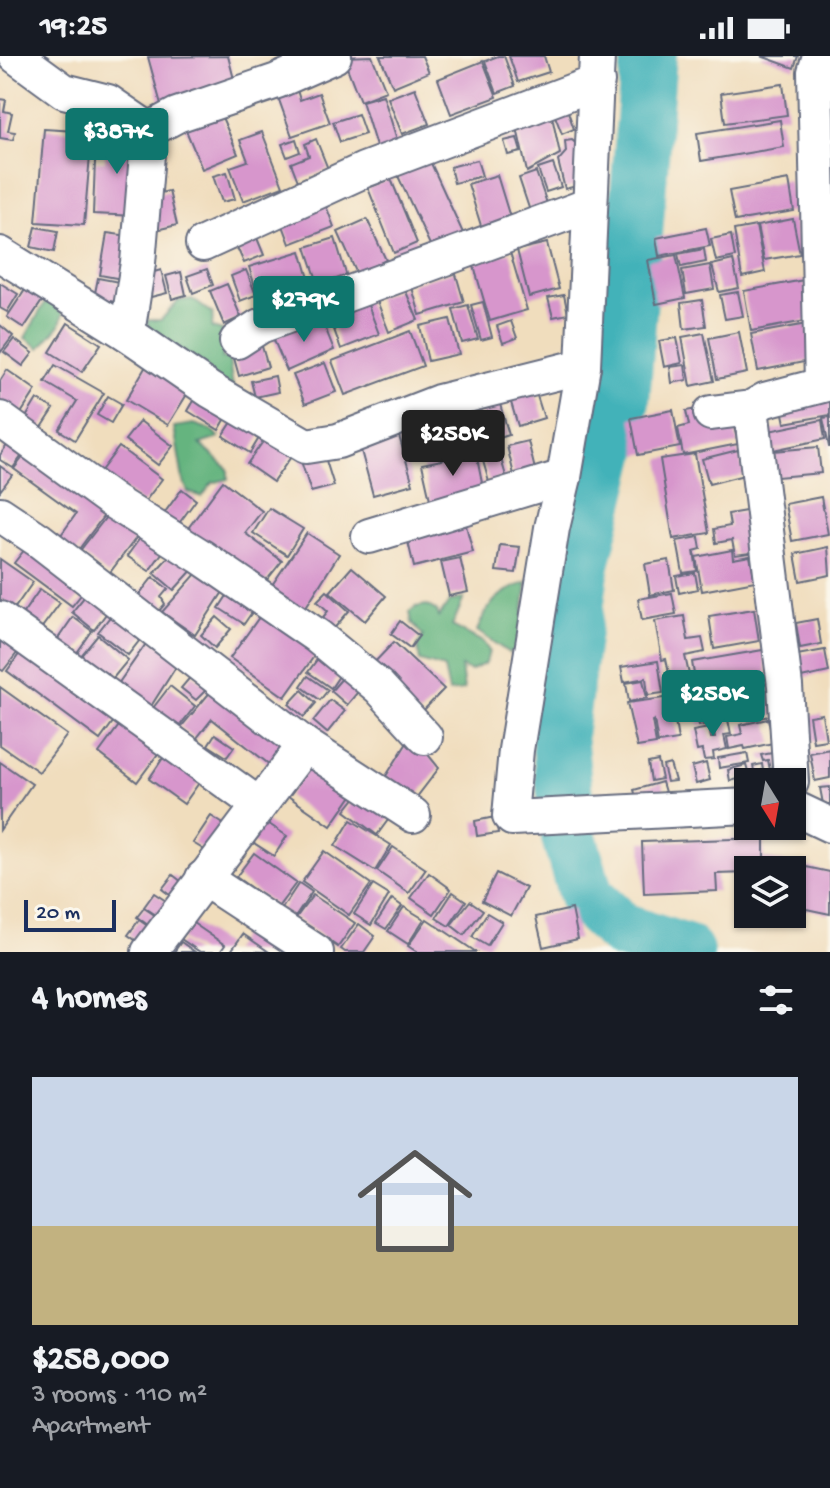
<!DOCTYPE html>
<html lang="en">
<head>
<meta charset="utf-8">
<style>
	body { margin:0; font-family:"Gochi Hand",sans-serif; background:#242831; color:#f1f3f6; height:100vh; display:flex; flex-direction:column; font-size:30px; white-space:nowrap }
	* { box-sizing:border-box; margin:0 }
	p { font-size:26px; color:#9ea1a6 }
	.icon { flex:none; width:44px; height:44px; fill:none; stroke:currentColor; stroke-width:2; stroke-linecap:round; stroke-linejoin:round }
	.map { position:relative; height:896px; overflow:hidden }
	.details { display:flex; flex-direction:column; background:#171b24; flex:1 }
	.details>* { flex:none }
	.needle { width:52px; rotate:169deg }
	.fabs { position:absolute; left:734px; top:712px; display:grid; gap:16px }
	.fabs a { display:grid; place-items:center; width:72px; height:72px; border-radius:0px; background:#171b24; box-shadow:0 2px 6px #0004; font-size:40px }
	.scale { position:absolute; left:24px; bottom:20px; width:92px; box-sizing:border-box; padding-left:8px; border:4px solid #1b2f5e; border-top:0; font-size:22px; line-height:28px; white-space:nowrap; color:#1b2f5e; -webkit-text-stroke:6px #fbf7ec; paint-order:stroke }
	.price { position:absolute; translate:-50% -68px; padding:0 18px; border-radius:8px; background:#0f766e; color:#fff; font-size:26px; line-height:52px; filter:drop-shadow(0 2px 4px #0008) }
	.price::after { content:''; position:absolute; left:50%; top:48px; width:24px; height:18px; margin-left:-12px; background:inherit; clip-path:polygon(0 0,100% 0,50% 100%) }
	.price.current { background:#222; color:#fff }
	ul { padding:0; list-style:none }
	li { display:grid; align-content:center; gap:16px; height:424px; padding:0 32px }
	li+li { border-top:2px solid #363941 }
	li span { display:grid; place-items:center; height:248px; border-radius:0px; color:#555 }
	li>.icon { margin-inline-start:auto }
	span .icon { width:144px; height:144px; fill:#fffc; stroke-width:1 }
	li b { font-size:34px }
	h2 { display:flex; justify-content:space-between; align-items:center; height:96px; padding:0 32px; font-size:34px }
	.status { display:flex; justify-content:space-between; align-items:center; height:56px; padding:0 40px; background:#171b24; direction:ltr }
	.status svg { height:22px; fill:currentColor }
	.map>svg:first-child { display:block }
	.forest { fill:#65b47f; stroke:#40726e; stroke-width:2 }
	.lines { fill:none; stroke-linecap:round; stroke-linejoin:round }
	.river { stroke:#42b2b9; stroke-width:56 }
	.building { fill:#d796cc }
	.minor-casing { stroke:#666c7f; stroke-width:38 }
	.minor { stroke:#fff; stroke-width:34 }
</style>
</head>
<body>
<div class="status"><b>19:25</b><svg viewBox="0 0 49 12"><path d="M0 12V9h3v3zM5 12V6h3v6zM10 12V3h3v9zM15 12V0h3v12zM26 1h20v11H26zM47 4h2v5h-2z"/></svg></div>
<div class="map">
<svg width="830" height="896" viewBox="0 0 830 896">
	<rect width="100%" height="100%" fill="#fbf7ec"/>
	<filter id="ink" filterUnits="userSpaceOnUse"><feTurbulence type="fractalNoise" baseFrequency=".0125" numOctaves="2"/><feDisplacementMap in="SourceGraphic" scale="16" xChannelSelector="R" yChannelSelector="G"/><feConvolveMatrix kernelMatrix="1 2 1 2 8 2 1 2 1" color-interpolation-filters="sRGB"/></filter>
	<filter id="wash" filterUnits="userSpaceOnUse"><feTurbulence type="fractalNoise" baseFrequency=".006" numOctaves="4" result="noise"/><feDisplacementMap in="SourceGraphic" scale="32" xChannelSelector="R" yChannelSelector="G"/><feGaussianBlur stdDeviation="1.8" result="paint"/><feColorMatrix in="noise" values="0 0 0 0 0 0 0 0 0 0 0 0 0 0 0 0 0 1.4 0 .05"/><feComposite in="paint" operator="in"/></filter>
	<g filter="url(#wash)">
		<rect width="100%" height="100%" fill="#f0ddbd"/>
		<g class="forest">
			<path d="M47,243L63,257L60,269L40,292L25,282Z"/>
			<path d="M192,243L213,258L212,272L229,277L222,302L229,303L235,345L157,312L147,264H161L178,245Z"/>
			<path d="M194,368L212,374L219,382L200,388L228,413V423L212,427L202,441L188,436L183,424L174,371Z"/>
			<path d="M527,526L519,592L509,597L477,575C489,546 497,537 527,526Z"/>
			<path d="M464,542L452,570L483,586L489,595L486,607L470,615L461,611L464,634L449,636L444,612L420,605L417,590L423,580L412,567L410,556L416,551L427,549L437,555L439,561L449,546Z"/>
		</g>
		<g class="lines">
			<path class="river" d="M649,0L622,344L582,508L559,679L569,781L587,843L622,875L686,896"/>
		</g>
		<g id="blocks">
			<g class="building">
				<path d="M228,0L236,31L162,52L148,1Z"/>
				<path d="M372,0L386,35L360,45L343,1Z"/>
				<path d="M380,0H422L429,16L393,31Z"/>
				<path d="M498,0H504L515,30L497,37L485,5Z"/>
				<path d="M509,0H544L549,16L518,26Z"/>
				<path d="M761,0H798L794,12Z"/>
				<path d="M483,5L497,41L451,58L438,23Z"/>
				<path d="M783,28L787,59L725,67L721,37Z"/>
				<path d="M415,32L429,68L402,78L388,42Z"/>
				<path d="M297,34L300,44L319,37L330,67L292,80L278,41Z"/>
				<path d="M383,39L399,90L378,97L362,45Z"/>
				<path d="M0,43L6,44L4,55L12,57L8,75L15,76L13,84L0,82Z"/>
				<path d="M565,47L574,73L562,78L552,52Z"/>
				<path d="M550,51L560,98L527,116L514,59Z"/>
				<path d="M218,52L238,98L202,113L183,67Z"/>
				<path d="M358,58L365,78L340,86L333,66Z"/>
				<path d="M780,64L784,91L701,105L697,77Z"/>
				<path d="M44,73L92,76L84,169L36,166Z"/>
				<path d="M105,76H137V160L93,158L95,105H105Z"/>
				<path d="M262,76L283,130L243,145L230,111L248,105L240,84Z"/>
				<path d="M517,82L521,96L508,99L504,85Z"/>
				<path d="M296,83L300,96L287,101L282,88Z"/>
				<path d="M316,83L328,113L298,125L291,107L309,100L305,88Z"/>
				<path d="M572,84L582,93L584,128L565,133L558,105L566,96L565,85Z"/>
				<path d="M477,104L482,120L454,127L450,111Z"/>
				<path d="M430,105L463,177L431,191L398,120Z"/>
				<path d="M553,108L561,131L546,136L538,113Z"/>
				<path d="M227,116L235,143L222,146L213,120Z"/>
				<path d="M536,116L550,156L532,161L519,122Z"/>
				<path d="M497,119L512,168L483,176L468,128Z"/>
				<path d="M391,123L417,187L394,197L368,132Z"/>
				<path d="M789,124L794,155L735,165L729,135Z"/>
				<path d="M169,135L177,169L152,175L144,141Z"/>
				<path d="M322,139L334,171L290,188L278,156Z"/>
				<path d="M367,163L386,204L357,218L338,176Z"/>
				<path d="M793,163L800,198L764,204L757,170Z"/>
				<path d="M252,170L264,199L244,207L231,178Z"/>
				<path d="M756,170L765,216L742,221L734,174Z"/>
				<path d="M36,171L58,175L54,196L31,191Z"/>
				<path d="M706,172L710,190L659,200L656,182Z"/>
				<path d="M107,177L129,180L122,223L100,219Z"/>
				<path d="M731,179L735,201L716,205L711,183Z"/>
				<path d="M335,182L347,221L319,230L306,191Z"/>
				<path d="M547,187L559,233L529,241L517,194Z"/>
				<path d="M704,193L706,206L681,211L678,198Z"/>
				<path d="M301,195L313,236L261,250L249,211Z"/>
				<path d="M510,196L527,254L490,265L473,207Z"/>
				<path d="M676,199L685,242L656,248L648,204Z"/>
				<path d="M733,204L739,232L719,236L712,209Z"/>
				<path d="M710,209L714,233L686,238L682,214Z"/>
				<path d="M207,213L213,229L193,237L187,220Z"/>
				<path d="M161,214L167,237L143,243L137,221Z"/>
				<path d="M246,214L256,239L240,245L231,220Z"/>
				<path d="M455,215L464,246L420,259L411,228Z"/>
				<path d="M181,216L186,239L172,243L166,220Z"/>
				<path d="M98,222L119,226L115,246L94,242Z"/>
				<path d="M804,224L811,264L751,275L744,235Z"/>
				<path d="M31,225L48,236L24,272L7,261Z"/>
				<path d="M0,227L18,238L7,256L0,252Z"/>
				<path d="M227,228L241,261L224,269L210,235Z"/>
				<path d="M404,231L418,264L389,276L376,242Z"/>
				<path d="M738,236L743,260L725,263L720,239Z"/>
				<path d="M364,239L379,278L341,293L327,254Z"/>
				<path d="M564,239L568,258L553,261L548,242Z"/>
				<path d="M702,244L706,270L684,273L681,247Z"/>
				<path d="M483,246L492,281L481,284L471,249Z"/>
				<path d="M468,249L478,283L462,287L453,253Z"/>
				<path d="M321,261L334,294L287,315L273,282Z"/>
				<path d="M450,263L459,298L428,305L420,270Z"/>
				<path d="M511,265L517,282L503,287L497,270Z"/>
				<path d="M68,267L101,288L82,316L50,296Z"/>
				<path d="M807,268L814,304L758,315L751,278Z"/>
				<path d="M0,269L13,280L0,297Z"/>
				<path d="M410,275L423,310L345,339L332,305Z"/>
				<path d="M739,276L747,317L717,323L709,282Z"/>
				<path d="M704,277L714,325L691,330L682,281Z"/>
				<path d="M677,282L682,307L664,311L659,285Z"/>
				<path d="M14,283L33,297L23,310L4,296Z"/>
				<path d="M261,287L268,311L239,320L232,295Z"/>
				<path d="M325,307L336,336L305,348L293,319Z"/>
				<path d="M55,309L104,337L75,384L59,374L77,345L45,326Z"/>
				<path d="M685,309L687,324L672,327L670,311Z"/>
				<path d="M146,310L189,335L168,369L126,344Z"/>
				<path d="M7,314L36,334L18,362L0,349V325Z"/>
				<path d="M275,320L278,336L255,341L251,325Z"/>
				<path d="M532,324L544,362L518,370L510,343Z"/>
				<path d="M198,338L229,357L219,374L188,355Z"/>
				<path d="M497,338L509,379L490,385L477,344Z"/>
				<path d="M108,340L122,348L111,367L97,359Z"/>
				<path d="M37,343L54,353L41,373L25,363Z"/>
				<path d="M830,344V359L785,367L782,353Z"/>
				<path d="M473,346L483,384L448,393L439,355Z"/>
				<path d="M707,351L732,362L738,388L683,399L678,372L689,369L686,355Z"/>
				<path d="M673,354L680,391L638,399L631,362Z"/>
				<path d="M236,360L262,377L250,397L223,380Z"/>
				<path d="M830,361V391H829L823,362Z"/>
				<path d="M433,362L441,390L417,397L409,369Z"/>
				<path d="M822,364L825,383L773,394L769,375Z"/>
				<path d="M140,365L173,390L158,409L125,384Z"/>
				<path d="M272,373L298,391L273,426L247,408Z"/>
				<path d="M16,377L31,387L13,412L0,404V399Z"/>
				<path d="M399,380L413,428L373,439L360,391Z"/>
				<path d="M528,385L537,422L516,427L507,390Z"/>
				<path d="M496,386L506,420L489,426L479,391Z"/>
				<path d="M31,391L111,450L76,497L58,483L76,458L14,413Z"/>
				<path d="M119,391L162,423L143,448L100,416Z"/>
				<path d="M818,391L821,417L777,421L774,395Z"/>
				<path d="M738,394L744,419L709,428L702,403Z"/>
				<path d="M323,395L334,430L311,436L300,402Z"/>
				<path d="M476,397L484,437L431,448L422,408Z"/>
				<path d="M695,398L709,477L673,483L660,403Z"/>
				<path d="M0,410L12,419L0,435Z"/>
				<path d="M223,425L262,455L245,477L282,505L258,535L183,479Z"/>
				<path d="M182,433L196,444L172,477L157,467Z"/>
				<path d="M821,441L828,478L792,485L785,448Z"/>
				<path d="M113,452L142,474L108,519L79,496Z"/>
				<path d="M269,452L303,473L287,499L253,477Z"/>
				<path d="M752,454L758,496L735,499L732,484L716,487L714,473L730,470L728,458Z"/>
				<path d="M463,458L473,496L414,511L405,473Z"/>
				<path d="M307,477L339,498L299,562L266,538Z"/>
				<path d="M143,478L165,493L149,515L127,500Z"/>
				<path d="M699,481L701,493L694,495L697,515L683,517L677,485Z"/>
				<path d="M29,488L88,530L72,550L14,507Z"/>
				<path d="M500,489L520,491L516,517L496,515Z"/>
				<path d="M828,491L830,519L800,525L795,498Z"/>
				<path d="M175,494L195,511L174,534L154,517Z"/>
				<path d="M732,494L733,503L750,500L755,525L702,535L696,501Z"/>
				<path d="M460,502L468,536L449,540L441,506Z"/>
				<path d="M0,503L33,526L14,553L0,543Z"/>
				<path d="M669,504L674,534L650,539L645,508Z"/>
				<path d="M204,509L230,525L195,579L162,556Z"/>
				<path d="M352,511L386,540L365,565L330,536Z"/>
				<path d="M695,517L698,533L679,537L676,520Z"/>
				<path d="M153,521L168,533L161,541L165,548L158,556L138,540Z"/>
				<path d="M234,529L259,546L244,568L219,552Z"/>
				<path d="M93,530L114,547L94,574L72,556Z"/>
				<path d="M40,533L60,547L40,574L21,560Z"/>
				<path d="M327,535L349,555L331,576L319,566L328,555L317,545Z"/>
				<path d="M672,537L676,558L642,564L638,543Z"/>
				<path d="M267,550L322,589L285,641L230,602Z"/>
				<path d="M117,552L147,575L128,599L98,576Z"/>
				<path d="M754,553L759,585L714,593L709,560Z"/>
				<path d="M684,560L688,584L702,582L705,596L685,600L693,637L674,641L666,603L662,604L655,565Z"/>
				<path d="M73,561L92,575L76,598L57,584Z"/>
				<path d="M217,561L231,573L215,592L201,579Z"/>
				<path d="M817,563L821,588L800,592L796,567Z"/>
				<path d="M400,565L419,580L410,592L391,578Z"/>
				<path d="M0,569L24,588L3,615L0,613Z"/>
				<path d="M98,579L128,604L109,627L79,602Z"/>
				<path d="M150,582L181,603L151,650L118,628Z"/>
				<path d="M28,586L121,655L100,684L7,615Z"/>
				<path d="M394,586L444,633L419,659L369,612Z"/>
				<path d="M763,594L768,623L697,636L692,606Z"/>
				<path d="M825,594L829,616L801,622L797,599Z"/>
				<path d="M319,601L341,617L331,632L308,616Z"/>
				<path d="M658,605L663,637L648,639L646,622L624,626L621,611Z"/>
				<path d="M351,612L367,625L347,649L331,635Z"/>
				<path d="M193,618L208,632L196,644L181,632Z"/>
				<path d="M308,620L328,634L320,644L301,630Z"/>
				<path d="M643,624L647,642L629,646L626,627Z"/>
				<path d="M769,627L774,659L749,664L748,655L712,660L709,637Z"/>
				<path d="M217,628L288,685L270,709L212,663L196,683L181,671Z"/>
				<path d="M170,630L195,650L178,672L153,652Z"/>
				<path d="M0,631L67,679L39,716L0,689Z"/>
				<path d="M302,634L316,647L304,661L289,648Z"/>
				<path d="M671,641L678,684L658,687L654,664L652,665L656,688L637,691L627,647Z"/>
				<path d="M330,644L345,655L327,677L313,665Z"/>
				<path d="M709,656L711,667L699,670L697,659Z"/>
				<path d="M822,658L826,684L813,686L809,660Z"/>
				<path d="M727,659L731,678L724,679L727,693L713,696L714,703L704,704L702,694L697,695L693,675L709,672L711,682H715L712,662Z"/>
				<path d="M768,663L773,687L745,693L744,690L729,693L727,681L742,678L740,669Z"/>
				<path d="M121,667L160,695L137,726L99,697Z"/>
				<path d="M215,678L234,691L227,701L208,689Z"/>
				<path d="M412,679L439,712L416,742L386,720Z"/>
				<path d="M830,693V722L815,725L810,697Z"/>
				<path d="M778,696L781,712L770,714L768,704L763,705L761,699Z"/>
				<path d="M747,697L749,707L719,712L718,702Z"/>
				<path d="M165,699L201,724L184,748L149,723Z"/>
				<path d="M315,701L358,731L331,770L288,740Z"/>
				<path d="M658,705L662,723L651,725L648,707Z"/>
				<path d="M0,706L32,728L0,774Z"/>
				<path d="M706,707L710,724L696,728L692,711Z"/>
				<path d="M670,708L675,725L667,726L663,710Z"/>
				<path d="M762,708L764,721L779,718L780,726H756L753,710Z"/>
				<path d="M746,709L749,720L730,725L728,714Z"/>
				<path d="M662,726L667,743L639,751L634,734Z"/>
				<path d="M365,730L396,753L377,779L345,755Z"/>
				<path d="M830,731V752L824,753L820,732Z"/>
				<path d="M254,758L287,780L274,800L240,778Z"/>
				<path d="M211,760L228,771L211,798L193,787Z"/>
				<path d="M495,761L498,777L477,780L475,765Z"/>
				<path d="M351,764L391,789L375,815L335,790Z"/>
				<path d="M764,782V802L830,816V858L792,850V814H748V817L716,818L717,835L644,838L642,786Z"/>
				<path d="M393,791L426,813L409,837L377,815Z"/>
				<path d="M324,795L371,828L349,859L302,826Z"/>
				<path d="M254,797L296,827L278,851L236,821Z"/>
				<path d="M429,817L451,833L434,858L411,842Z"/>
				<path d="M496,817L526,832L511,860L482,845Z"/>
				<path d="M173,819L187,830L176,844L162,833Z"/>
				<path d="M299,827L312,836L294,863L281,854Z"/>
				<path d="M373,829L389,839L371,869L354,858Z"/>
				<path d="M453,836L466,845L449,870L436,862Z"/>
				<path d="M154,837L169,847L159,861L144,851Z"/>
				<path d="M313,839L355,867L338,891L296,862Z"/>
				<path d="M392,843L402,850L386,873L376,867Z"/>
				<path d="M470,845L483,854L464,879L451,869Z"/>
				<path d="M404,851L424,863L408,888L388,875Z"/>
				<path d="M144,852L159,862L152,872L137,861Z"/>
				<path d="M572,853L578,883L543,891L536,861Z"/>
				<path d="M487,857L502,866L487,890L472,881Z"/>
				<path d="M427,863L476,896H417L408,890Z"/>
				<path d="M139,864L152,873L141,888L128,879Z"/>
				<path d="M193,867L225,889L220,896H200L181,883Z"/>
				<path d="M359,868L375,880L364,896H345L341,893Z"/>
				<path d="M243,878L269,896L231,895Z"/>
				<path d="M181,886L195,896H174Z"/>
			</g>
		</g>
	</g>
	<g filter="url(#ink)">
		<use href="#blocks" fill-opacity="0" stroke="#666c7f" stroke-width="2"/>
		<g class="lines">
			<g class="minor-casing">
				<g id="minor">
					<path d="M16,0L64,35L108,46L149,74"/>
					<path d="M597,0L583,310L564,421L552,472L516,694L510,760L512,762L748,750"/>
					<path d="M820,0L815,16L822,328"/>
					<path d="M203,188L364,114L597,26"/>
					<path d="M0,198L127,277L210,334L306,390L338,385L439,346L583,310"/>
					<path d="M127,277L138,207L149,74L177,59L277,25L334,0"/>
					<path d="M237,285L260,270L590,149"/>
					<path d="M751,352L785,630L791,726"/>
					<path d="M711,357L751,352L765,344L830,327"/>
					<path d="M0,363L114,446L200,500L317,580L379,631L425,681"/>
					<path d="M0,458L39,484L305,689L413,759"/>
					<path d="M369,480L564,421"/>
					<path d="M0,563L259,749"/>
					<path d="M792,751L830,769"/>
					<path d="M203,822L316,896"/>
					<path d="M149,896L305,689"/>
				</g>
			</g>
			<use href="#minor" class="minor"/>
		</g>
	</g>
</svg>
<div class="fabs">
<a><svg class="needle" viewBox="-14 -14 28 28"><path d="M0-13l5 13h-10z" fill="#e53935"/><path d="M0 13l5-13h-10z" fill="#9ea1a6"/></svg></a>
<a><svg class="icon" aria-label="layers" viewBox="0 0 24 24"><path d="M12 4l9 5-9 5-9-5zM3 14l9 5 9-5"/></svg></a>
</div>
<div class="scale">20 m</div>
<b class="price" style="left:117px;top:120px">$387K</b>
<b class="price" style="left:304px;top:288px">$279K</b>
<b class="price current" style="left:453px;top:422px">$258K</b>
<b class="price" style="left:713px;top:682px">$258K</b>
</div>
<section class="details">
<h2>4 homes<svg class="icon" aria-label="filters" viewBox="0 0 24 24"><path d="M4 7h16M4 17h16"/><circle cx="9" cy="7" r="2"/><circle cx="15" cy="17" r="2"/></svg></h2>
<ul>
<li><span style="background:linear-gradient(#c9d6e8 60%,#c2b280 0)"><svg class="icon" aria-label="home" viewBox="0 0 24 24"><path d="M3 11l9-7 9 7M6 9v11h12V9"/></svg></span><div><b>$258,000</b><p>3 rooms · 110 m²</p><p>Apartment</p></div></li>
</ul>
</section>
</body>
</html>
